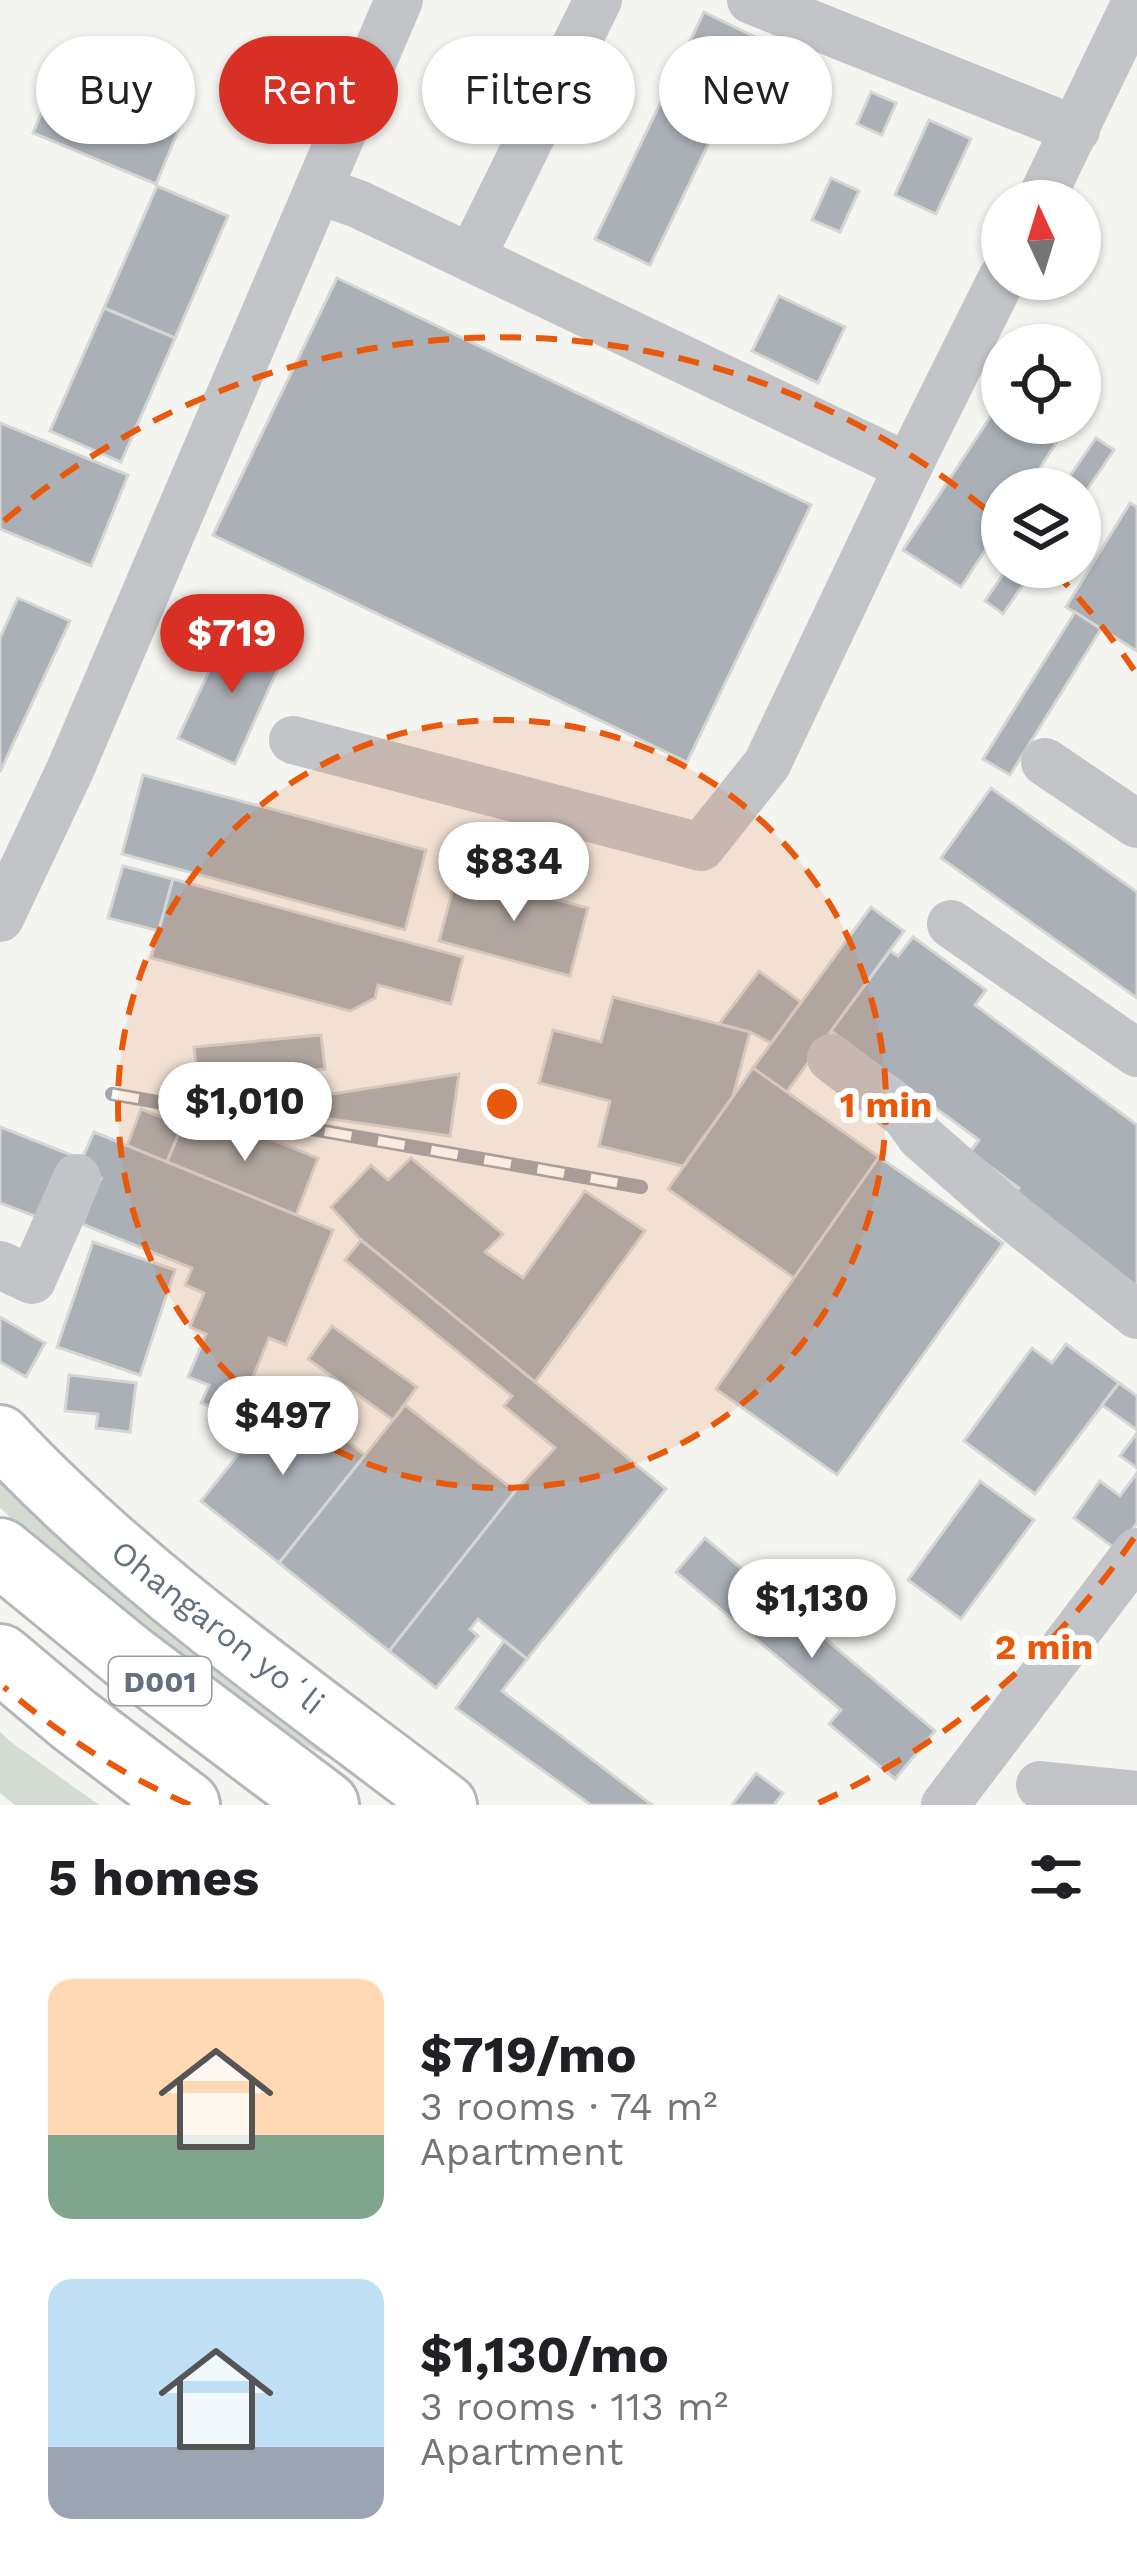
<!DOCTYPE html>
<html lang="en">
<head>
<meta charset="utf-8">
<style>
	body { margin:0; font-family:"Work Sans",sans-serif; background:#f2f2f2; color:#202124; height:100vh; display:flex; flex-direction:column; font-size:45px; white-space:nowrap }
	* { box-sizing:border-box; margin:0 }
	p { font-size:39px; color:#757577 }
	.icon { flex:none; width:66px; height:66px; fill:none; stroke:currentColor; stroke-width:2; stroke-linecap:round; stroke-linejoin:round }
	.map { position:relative; height:1805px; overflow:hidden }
	.sheet { display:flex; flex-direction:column; background:#fff; flex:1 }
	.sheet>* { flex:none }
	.hud { position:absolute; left:36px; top:36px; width:1065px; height:108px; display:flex; gap:24px }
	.needle { width:78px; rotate:356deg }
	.fabs { position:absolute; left:981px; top:180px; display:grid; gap:24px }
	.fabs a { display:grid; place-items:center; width:120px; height:120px; border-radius:50%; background:#fff; box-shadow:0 3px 9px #0004; font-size:60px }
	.price { position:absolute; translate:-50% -102px; padding:0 27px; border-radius:42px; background:#fff; color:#222; font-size:39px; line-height:78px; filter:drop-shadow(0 3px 6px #0008) }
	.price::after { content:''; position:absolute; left:50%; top:72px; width:36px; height:27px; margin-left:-18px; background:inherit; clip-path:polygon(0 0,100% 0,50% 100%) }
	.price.on { background:#d93025; color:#fff }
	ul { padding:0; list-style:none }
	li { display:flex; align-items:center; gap:36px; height:300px; padding:0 48px }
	li span { display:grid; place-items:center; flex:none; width:336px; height:240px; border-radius:24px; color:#555 }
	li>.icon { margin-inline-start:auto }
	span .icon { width:144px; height:144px; fill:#fffc; stroke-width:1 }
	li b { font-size:51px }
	h2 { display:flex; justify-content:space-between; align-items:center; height:144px; padding:0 48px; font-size:51px }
	.tag { padding:0 42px; border-radius:54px; background:#fff; box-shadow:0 3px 9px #0004; font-size:42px; line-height:108px }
	.tag.on { background:#d93025; color:#fff }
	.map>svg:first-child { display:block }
	.green { fill:#d4dbd2 }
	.building { fill:#aab0b6; stroke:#d5d5d3; stroke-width:3 }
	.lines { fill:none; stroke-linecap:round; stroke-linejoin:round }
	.major-casing { stroke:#b5b7bb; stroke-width:66 }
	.highway-casing { stroke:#b4b6ba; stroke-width:72 }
	.minor { stroke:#c2c4c8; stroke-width:48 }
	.major { stroke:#fff; stroke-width:60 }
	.highway { stroke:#fff; stroke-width:66 }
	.rail-casing { stroke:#a2a6ac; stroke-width:14 }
	.rail { stroke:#fff; stroke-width:9; stroke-dasharray:27; stroke-linecap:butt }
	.ring { fill:none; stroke:#e8590c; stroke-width:6; stroke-dasharray:21 15 }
	.labels { text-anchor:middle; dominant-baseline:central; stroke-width:12; stroke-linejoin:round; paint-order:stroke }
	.shield { fill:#fff; stroke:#929ba6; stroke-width:3 }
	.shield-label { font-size:30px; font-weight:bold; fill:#647080 }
	.street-label { font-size:33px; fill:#647080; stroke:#fff }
	.centre { fill:#e8590c; stroke:#fff; stroke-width:6 }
	.ring-label { font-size:36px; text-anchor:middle; font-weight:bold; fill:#e8590c; stroke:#fff; stroke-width:12; stroke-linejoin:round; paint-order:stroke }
</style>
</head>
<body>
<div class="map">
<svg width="1137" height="1805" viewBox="0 0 1137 1805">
	<rect width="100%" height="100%" fill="#f4f4f0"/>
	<g class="green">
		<path d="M0,1467L364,1775C310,1752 263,1718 216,1683C141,1628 70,1569 0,1508Z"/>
		<path d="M0,1732L11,1742L99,1805H15L0,1793Z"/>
	</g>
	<g class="building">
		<path d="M704,12L759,39L650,265L595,239Z"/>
		<path d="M60,70L182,121L156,184L33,133Z"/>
		<path d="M871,92L896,103L882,135L857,124Z"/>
		<path d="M929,120L971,139L936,214L895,195Z"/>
		<path d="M831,178L859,191L840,232L812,220Z"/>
		<path d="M157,186L228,216L175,338L104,308Z"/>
		<path d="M337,278L811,505L687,762L213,535Z"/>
		<path d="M779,296L845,327L818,383L752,351Z"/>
		<path d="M104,308L175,338L121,462L50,431Z"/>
		<path d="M1002,399V423L1068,425L1026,489H1002V525L961,587L903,550Z"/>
		<path d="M0,423L128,475L91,566L0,529Z"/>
		<path d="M1096,438L1114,450L1080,500V489H1061Z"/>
		<path d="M1130,503L1137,507V651L1066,607Z"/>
		<path d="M1008,567H1035L1003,614L985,601Z"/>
		<path d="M18,598L70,621L0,772V638Z"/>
		<path d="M1075,612L1101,629L1010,775L983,759Z"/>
		<path d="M229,628L285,653L235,764L178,738Z"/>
		<path d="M143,775L426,850L405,930L122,854Z"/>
		<path d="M991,788L1137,892V998L941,858Z"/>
		<path d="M123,866L173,879L159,931L108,918Z"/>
		<path d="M457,873L588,908L570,976L439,941Z"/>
		<path d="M173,879L463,957L451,1004L378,985L375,998L350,1011L151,958Z"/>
		<path d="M871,907L904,931L786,1093L753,1068Z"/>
		<path d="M913,937L986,990L975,1005L1137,1125V1293L1010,1199L1019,1188L970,1152L979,1140L831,1031L890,951L898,956Z"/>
		<path d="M759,971L801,1002L771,1043L750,1032L719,1024Z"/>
		<path d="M613,997L750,1032L733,1096L683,1166L599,1146L610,1101L539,1083L553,1030L601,1042Z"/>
		<path d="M321,1035L325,1069L198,1081L194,1047Z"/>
		<path d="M753,1068L879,1157L794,1278L668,1189Z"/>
		<path d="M459,1074L450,1136L303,1115L306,1098Z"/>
		<path d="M141,1109L182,1125L167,1162L127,1146Z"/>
		<path d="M186,1117L236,1137L240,1127L318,1158L296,1215L167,1162Z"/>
		<path d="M0,1127L74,1156L48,1221L0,1203Z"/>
		<path d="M94,1132L333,1230L286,1345L269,1338L236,1418L201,1403L209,1385L188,1377L206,1334L190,1327L204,1293L185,1285L192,1268L82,1224L101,1178L78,1168Z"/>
		<path d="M879,1157L1003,1243L837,1475L716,1389Z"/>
		<path d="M411,1158L503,1234L485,1252L523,1278L585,1191L645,1231L535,1382L361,1240L331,1207L371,1165L388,1180Z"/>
		<path d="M361,1240L666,1489L527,1659L478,1619L470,1629L478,1636L436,1688L389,1651L515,1491L555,1448L504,1406L512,1396L345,1260Z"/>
		<path d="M93,1242L175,1270L140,1375L57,1347Z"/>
		<path d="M0,1317L45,1343L26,1377L0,1362Z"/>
		<path d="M332,1326L417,1387L393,1420L308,1359Z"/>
		<path d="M1066,1344L1119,1383L1035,1494L964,1441L1032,1348L1052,1363Z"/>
		<path d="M69,1375L136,1383L130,1432L96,1428L98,1414L65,1411Z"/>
		<path d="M1119,1383L1137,1396V1430L1102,1405Z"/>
		<path d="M287,1394L365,1455L279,1563L201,1501Z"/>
		<path d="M405,1405L515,1491L389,1651L279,1563Z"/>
		<path d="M1137,1433V1468L1120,1456Z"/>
		<path d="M1137,1473V1523L1117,1550L1074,1518L1100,1481L1120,1496Z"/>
		<path d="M980,1481L1034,1520L961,1619L908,1580Z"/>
		<path d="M705,1538L935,1731L895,1779L829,1724L841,1710L676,1572Z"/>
		<path d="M504,1641L527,1659L502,1691L652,1805H591L456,1708Z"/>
		<path d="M756,1773L783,1793L774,1805H732Z"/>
	</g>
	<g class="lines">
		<g class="major-casing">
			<path id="major" d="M0,1436C132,1577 293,1688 446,1805"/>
		</g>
		<g class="highway-casing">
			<g id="highway">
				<path d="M0,1552L127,1656L325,1805"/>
				<path d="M0,1658L74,1720L186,1805"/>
			</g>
		</g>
		<g class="minor">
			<path d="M751,0L1076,130"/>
			<path d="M318,190L358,204L908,467L1002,278"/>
			<path d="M1040,201L1137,0"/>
			<path d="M471,258L598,0"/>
			<path d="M293,740L701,847L767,764L908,467"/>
			<path d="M1045,762L1137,824"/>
			<path d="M0,918L70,770L399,0"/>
			<path d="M951,924L1137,1053"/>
			<path d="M831,1058L905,1115L921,1137L1009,1214L1137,1315"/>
			<path d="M0,1265L32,1280L77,1178"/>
			<path d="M1040,1785L1137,1795"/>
			<path d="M945,1805L1137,1552"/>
		</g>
		<use href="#major" class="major"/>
		<use href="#highway" class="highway"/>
		<g class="rail-casing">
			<path id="rail" d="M112,1094L641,1187"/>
		</g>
		<use href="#rail" class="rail"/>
	</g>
	<circle cx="502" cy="1104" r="384" fill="#e8590c" fill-opacity=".12"/>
	<g class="ring">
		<circle cx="502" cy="1104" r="384"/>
		<path d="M1134 1538A767 767 0 0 1 814 1805M190 1805A767 767 0 0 1 4 1687M4 521A767 767 0 0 1 1000 521M1054 571A767 767 0 0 1 1134 670"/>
	</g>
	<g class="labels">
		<rect class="shield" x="109" y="1657" width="102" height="48" rx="9"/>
		<g class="shield-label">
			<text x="160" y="1681">D001</text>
		</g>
		<g class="street-label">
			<text transform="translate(218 1627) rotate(38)">Ohangaron yoʻli</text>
		</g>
	</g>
	<circle cx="502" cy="1104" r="18" class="centre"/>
	<g class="ring-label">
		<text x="886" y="1117">1 min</text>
		<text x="1044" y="1659">2 min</text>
	</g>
</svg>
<div class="fabs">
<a><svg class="needle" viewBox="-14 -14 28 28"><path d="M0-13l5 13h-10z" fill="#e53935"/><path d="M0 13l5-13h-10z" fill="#757577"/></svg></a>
<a><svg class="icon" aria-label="locate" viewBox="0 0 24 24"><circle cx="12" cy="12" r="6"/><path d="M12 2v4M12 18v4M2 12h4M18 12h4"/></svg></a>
<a><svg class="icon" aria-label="layers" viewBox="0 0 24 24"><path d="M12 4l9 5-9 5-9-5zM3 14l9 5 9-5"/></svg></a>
</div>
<b class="price on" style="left:232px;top:696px">$719</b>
<b class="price" style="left:514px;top:924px">$834</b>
<b class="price" style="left:245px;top:1164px">$1,010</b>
<b class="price" style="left:283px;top:1478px">$497</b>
<b class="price" style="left:812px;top:1661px">$1,130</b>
<div class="hud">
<a class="tag">Buy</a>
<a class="tag on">Rent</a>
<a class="tag">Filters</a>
<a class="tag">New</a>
</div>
</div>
<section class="sheet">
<h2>5 homes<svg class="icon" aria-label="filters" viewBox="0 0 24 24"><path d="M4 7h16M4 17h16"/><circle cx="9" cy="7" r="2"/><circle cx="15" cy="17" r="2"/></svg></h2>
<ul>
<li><span style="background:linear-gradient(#ffd9b3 65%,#7fa58c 0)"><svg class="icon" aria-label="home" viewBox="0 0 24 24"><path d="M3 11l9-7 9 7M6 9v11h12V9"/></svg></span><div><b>$719/mo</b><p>3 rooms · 74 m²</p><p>Apartment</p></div></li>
<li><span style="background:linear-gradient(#bfe0f5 70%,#9aa5b1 0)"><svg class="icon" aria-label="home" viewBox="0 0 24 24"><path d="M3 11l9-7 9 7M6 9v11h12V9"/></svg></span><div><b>$1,130/mo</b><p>3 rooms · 113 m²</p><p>Apartment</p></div></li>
</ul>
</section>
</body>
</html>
